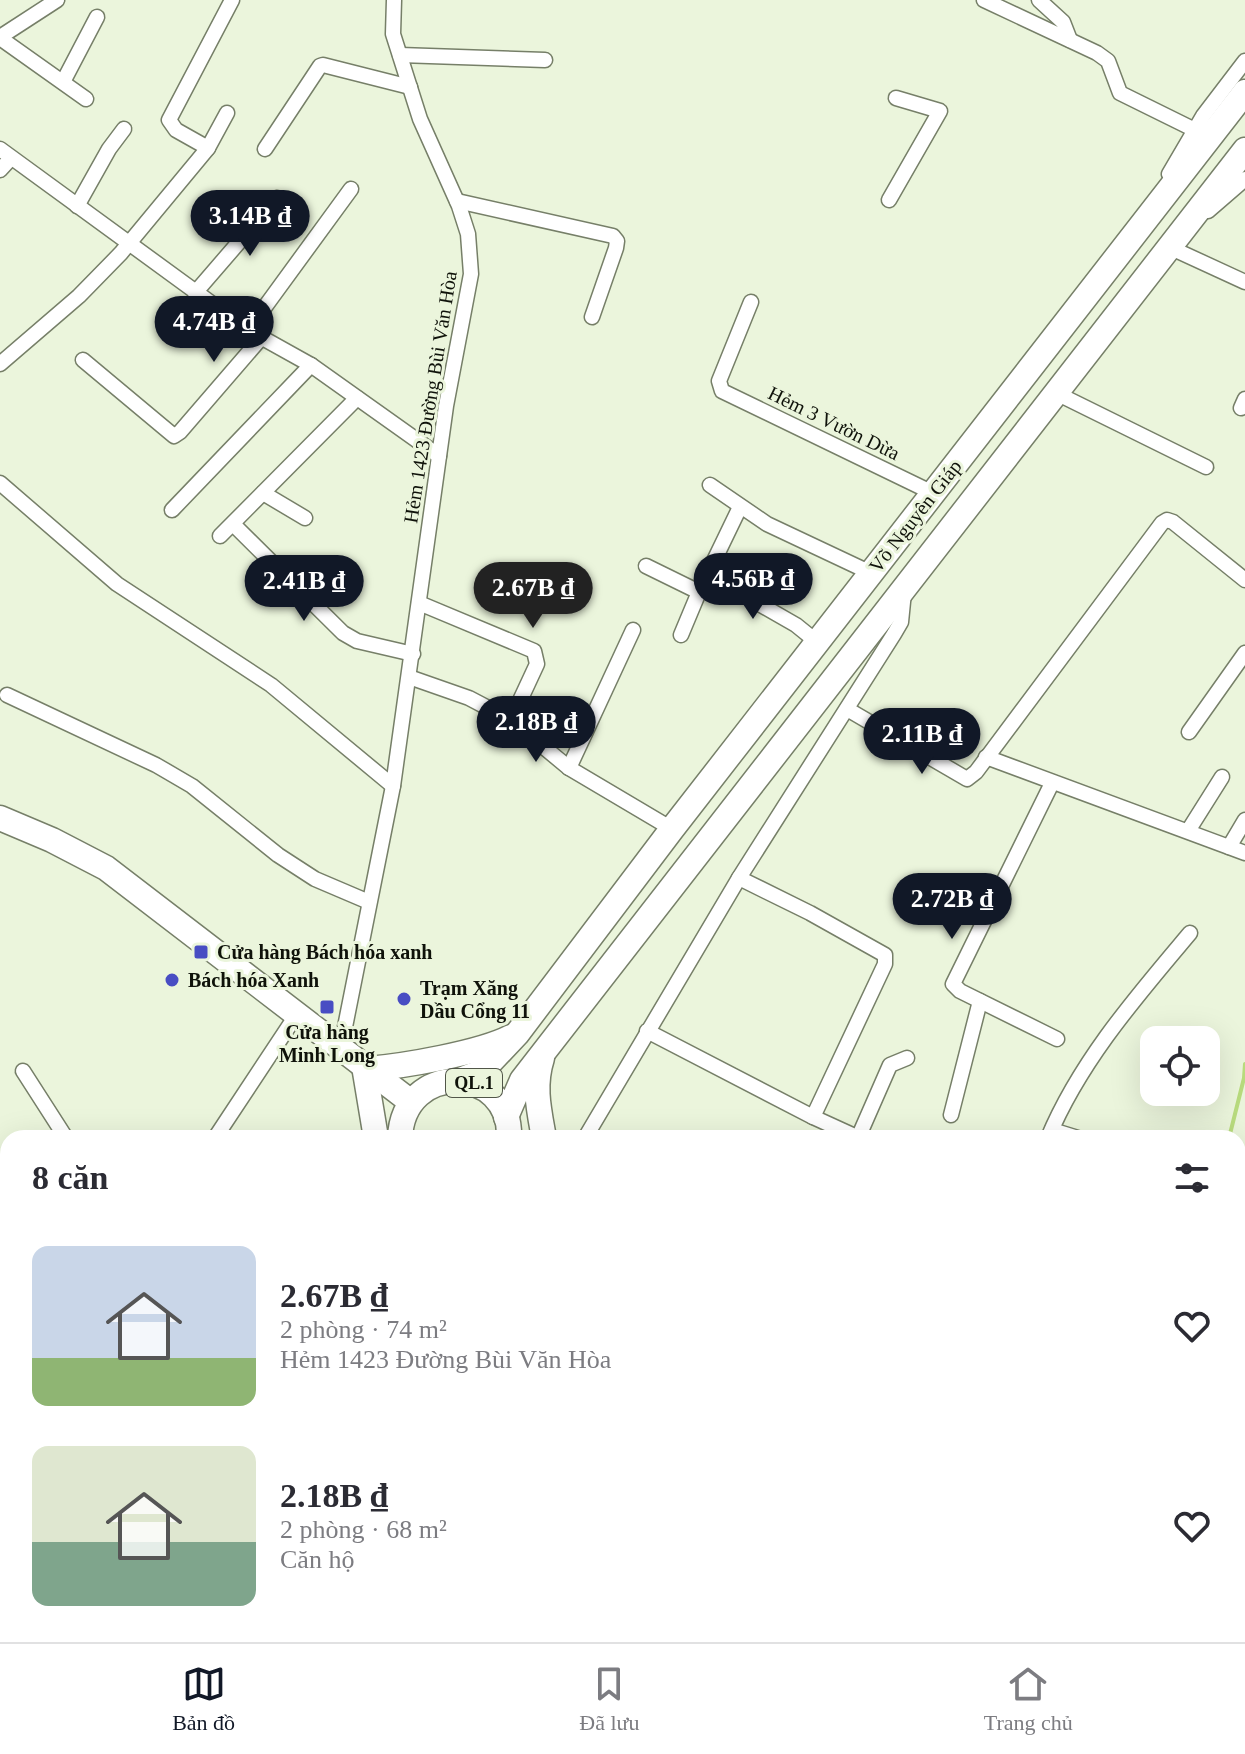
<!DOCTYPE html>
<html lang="vi">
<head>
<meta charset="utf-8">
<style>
	body { margin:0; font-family:"Times New Roman",serif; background:#f7f7f7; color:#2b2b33; height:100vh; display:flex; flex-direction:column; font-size:30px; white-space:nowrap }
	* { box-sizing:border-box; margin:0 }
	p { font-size:26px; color:#7c7c81 }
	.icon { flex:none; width:44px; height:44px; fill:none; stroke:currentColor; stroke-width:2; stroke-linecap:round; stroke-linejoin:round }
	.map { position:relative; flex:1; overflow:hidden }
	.side { position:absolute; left:0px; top:1130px; width:1246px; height:512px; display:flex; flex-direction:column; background:#fff; border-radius:24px 24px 0 0; box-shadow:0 8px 32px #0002 }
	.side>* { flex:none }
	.controls { position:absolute; left:1140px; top:1026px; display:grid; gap:16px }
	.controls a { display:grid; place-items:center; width:80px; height:80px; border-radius:16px; background:#fff; box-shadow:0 8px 32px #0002; font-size:40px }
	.price { position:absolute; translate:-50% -68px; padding:0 18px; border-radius:28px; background:#111827; color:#fff; font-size:26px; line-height:52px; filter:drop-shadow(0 2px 4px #0008) }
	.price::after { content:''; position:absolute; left:50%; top:48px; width:24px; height:18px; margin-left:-12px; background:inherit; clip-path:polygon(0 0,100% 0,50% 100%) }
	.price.on { background:#222; color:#fff }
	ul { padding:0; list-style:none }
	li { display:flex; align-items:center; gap:24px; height:200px; padding:0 32px }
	li span { display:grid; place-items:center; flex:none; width:224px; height:160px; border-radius:16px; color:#555 }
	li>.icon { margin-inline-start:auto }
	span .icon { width:96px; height:96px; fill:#fffc; stroke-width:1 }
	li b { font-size:34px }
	h2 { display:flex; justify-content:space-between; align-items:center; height:96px; padding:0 32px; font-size:34px }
	.tab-bar { display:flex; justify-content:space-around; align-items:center; height:112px; border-top:2px solid #e1e1e2; background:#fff; font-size:22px; color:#7c7c81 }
	.tab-bar a { display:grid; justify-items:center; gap:4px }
	.tab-bar .on { color:#111827 }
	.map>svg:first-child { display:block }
	.water { fill:#b9dc7e }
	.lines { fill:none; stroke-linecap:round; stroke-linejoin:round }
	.stream { stroke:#b9dc7e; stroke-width:4 }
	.minor-casing { stroke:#767f68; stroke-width:17 }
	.tertiary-casing { stroke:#767f68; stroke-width:21 }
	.primary-casing { stroke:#767f68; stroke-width:27 }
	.trunk-casing { stroke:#767f68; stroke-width:27 }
	.minor { stroke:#fff; stroke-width:14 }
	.tertiary { stroke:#fff; stroke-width:18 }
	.primary { stroke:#fff; stroke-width:24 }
	.trunk { stroke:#fff; stroke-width:24 }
	.poi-dot { fill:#484dc3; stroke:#ebf5dc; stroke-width:3 }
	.labels { text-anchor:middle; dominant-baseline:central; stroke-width:6; stroke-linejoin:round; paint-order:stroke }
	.shield { fill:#ebf5dc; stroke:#515649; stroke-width:2 }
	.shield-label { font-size:18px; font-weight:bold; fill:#0f120a }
	.street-label { font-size:20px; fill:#0f120a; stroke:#ebf5dc }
	.poi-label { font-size:20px; font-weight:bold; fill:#0f120a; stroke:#ebf5dc; text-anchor:start }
</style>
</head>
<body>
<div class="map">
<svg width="1245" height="1642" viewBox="0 0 1245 1642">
	<rect width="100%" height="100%" fill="#ebf5dc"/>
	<path class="water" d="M435,1634H735L674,1642H556L549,1639L534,1642H407Z"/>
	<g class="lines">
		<path class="stream" d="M1229,1138L1244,1078L1245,1064"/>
		<g class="minor-casing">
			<g id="minor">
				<path d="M984,0L1097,53L1108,61L1120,93L1195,130"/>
				<path d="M1039,0L1063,22L1070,40"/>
				<path d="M0,37L57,0"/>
				<path d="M0,38L86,99"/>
				<path d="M400,55L545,60"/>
				<path d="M63,82L97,17"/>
				<path d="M208,148L176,130L169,120L232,0"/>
				<path d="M0,149L248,330L311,365L439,456"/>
				<path d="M265,149L320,66L323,65L410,87"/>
				<path d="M0,170L11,158"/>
				<path d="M1169,174L1203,116L1245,61"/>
				<path d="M889,200L940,111L896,98"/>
				<path d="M457,201L613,236L617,241L616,248L592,317"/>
				<path d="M77,206L109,149L124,129"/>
				<path d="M1208,211L1245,179"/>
				<path d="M1169,247L1245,282"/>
				<path d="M195,293L277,198"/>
				<path d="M751,302L719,381L722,391L933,493"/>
				<path d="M248,330L351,189"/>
				<path d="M83,360L174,436L180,432L261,338"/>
				<path d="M0,364L79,296L121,253L208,148L227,113"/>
				<path d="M1056,393L1206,467"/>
				<path d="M1241,408L1245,399"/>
				<path d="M0,483L117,584L271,685L393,786"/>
				<path d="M710,485L767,524L871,573"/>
				<path d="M263,493L305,518"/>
				<path d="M172,510L311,365"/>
				<path d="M233,524L343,633L357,641L413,654"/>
				<path d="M220,536L357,398"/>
				<path d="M646,566L699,592"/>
				<path d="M707,574L796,625L817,642"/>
				<path d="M419,603L534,651L537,664L511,720"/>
				<path d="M681,635L699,592L740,507"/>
				<path d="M409,677L469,698L511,720L569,768L672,829"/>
				<path d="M7,695L156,765L192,786L278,855L315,879L369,902"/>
				<path d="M847,709L967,779L976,772L1162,523L1167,520L1173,522L1245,580"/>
				<path d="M1189,732L1245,653"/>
				<path d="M986,757L1245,853"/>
				<path d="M569,768L633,630"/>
				<path d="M1052,783L953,984L960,991L1057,1039"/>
				<path d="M1188,831L1222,777"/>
				<path d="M1229,847L1245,820"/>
				<path d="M647,1031L813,1117L885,964V955L810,913L739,878"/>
				<path d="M341,1047L393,786L446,406L471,274L468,234L459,206L420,119L393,34L394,0"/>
				<path d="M23,1071L66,1138"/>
				<path d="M951,1115L980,1001"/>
				<path d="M813,1117L859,1138"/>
				<path d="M1052,1130L1078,1138"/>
				<path d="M215,1138L297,1014"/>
				<path d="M585,1138L739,878L894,634L901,622L904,592"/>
				<path d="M858,1138L890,1065L907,1058"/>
				<path d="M1048,1138C1080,1061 1137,996 1190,933"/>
				<path d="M0,1173L8,1170"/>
				<path d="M0,1385L6,1404L8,1430"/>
				<path d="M0,1537L8,1497"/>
				<path d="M0,1585L8,1589"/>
				<path d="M1211,1634L1213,1642"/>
			</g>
		</g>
		<g class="tertiary-casing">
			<g id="tertiary">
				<path d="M388,1634L391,1642"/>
				<path d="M450,1634V1642"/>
			</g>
		</g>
		<g class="primary-casing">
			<path id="primary" d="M0,818L52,840L106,868L411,1102"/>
		</g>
		<g class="trunk-casing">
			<g id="trunk">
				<path d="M542,1058C533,1086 539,1110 544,1138"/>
				<path d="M364,1066L376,1138"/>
				<path d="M368,1069C404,1066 480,1053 511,1037"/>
				<path d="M460,1080L481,1072L517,1034L672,829L1245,92"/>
				<path d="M506,1117L522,1080L1245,150"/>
				<path d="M400,1138C403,1060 512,1064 509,1138"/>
				<path d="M1238,1325L1245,1324"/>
				<path d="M1238,1371L1245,1370"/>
				<path d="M25,1642L31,1634"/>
				<path d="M98,1642L104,1634"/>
				<path d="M138,1642L150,1634"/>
				<path d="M227,1642L242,1634"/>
			</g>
		</g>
		<use href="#minor" class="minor"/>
		<use href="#tertiary" class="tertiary"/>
		<use href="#primary" class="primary"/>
		<use href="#trunk" class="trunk"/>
	</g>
	<g class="poi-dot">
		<rect x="193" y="944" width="16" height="16" rx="4"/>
		<circle cx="172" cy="980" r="8"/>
		<circle cx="404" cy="999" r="8"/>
		<rect x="319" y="999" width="16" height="16" rx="4"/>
	</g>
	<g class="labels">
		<rect class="shield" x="446" y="1069" width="56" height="28" rx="6"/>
		<g class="shield-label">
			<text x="474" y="1083">QL.1</text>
		</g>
		<g class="street-label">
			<text transform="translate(430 397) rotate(-81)">Hẻm 1423 Đường Bùi Văn Hòa</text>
			<text transform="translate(834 423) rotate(26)">Hẻm 3 Vườn Dừa</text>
			<text transform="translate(915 516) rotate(-52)">Võ Nguyên Giáp</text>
		</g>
		<g class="poi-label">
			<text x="217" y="952">Cửa hàng Bách hóa xanh</text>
			<text x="188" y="980">Bách hóa Xanh</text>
			<text x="420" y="988">Trạm Xăng<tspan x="420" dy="23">Dầu Cổng 11</tspan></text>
			<text x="327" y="1032" text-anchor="middle">Cửa hàng<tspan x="327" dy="23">Minh Long</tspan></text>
		</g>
	</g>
</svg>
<div class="controls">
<a><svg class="icon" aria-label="locate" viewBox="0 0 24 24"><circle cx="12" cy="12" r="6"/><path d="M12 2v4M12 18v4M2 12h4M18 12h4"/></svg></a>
</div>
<b class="price" style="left:250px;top:258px">3.14B ₫</b>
<b class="price" style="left:214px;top:364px">4.74B ₫</b>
<b class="price" style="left:753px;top:621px">4.56B ₫</b>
<b class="price" style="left:304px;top:623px">2.41B ₫</b>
<b class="price on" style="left:533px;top:630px">2.67B ₫</b>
<b class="price" style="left:536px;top:764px">2.18B ₫</b>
<b class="price" style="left:922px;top:776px">2.11B ₫</b>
<b class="price" style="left:952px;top:941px">2.72B ₫</b>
<section class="side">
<h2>8 căn<svg class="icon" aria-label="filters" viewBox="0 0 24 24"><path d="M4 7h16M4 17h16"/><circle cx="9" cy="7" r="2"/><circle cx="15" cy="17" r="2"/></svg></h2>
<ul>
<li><span style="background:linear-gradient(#c9d6e8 70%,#8fb573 0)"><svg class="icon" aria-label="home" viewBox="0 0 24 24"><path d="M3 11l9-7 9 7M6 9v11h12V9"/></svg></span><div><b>2.67B ₫</b><p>2 phòng · 74 m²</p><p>Hẻm 1423 Đường Bùi Văn Hòa</p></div><svg class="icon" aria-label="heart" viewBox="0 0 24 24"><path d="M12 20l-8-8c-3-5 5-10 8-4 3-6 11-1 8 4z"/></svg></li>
<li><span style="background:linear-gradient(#dfe7d0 60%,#7fa58c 0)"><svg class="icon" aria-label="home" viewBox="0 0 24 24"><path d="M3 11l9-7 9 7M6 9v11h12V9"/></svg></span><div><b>2.18B ₫</b><p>2 phòng · 68 m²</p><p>Căn hộ</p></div><svg class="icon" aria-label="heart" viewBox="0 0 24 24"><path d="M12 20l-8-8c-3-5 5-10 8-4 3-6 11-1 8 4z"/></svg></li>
</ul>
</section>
</div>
<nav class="tab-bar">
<a class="on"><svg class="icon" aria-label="map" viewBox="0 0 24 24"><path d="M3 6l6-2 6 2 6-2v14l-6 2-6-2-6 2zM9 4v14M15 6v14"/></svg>Bản đồ</a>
<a><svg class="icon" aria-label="saved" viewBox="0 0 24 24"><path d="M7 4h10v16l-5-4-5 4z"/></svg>Đã lưu</a>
<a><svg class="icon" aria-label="home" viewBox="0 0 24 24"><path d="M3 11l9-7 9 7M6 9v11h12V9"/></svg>Trang chủ</a>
</nav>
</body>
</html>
